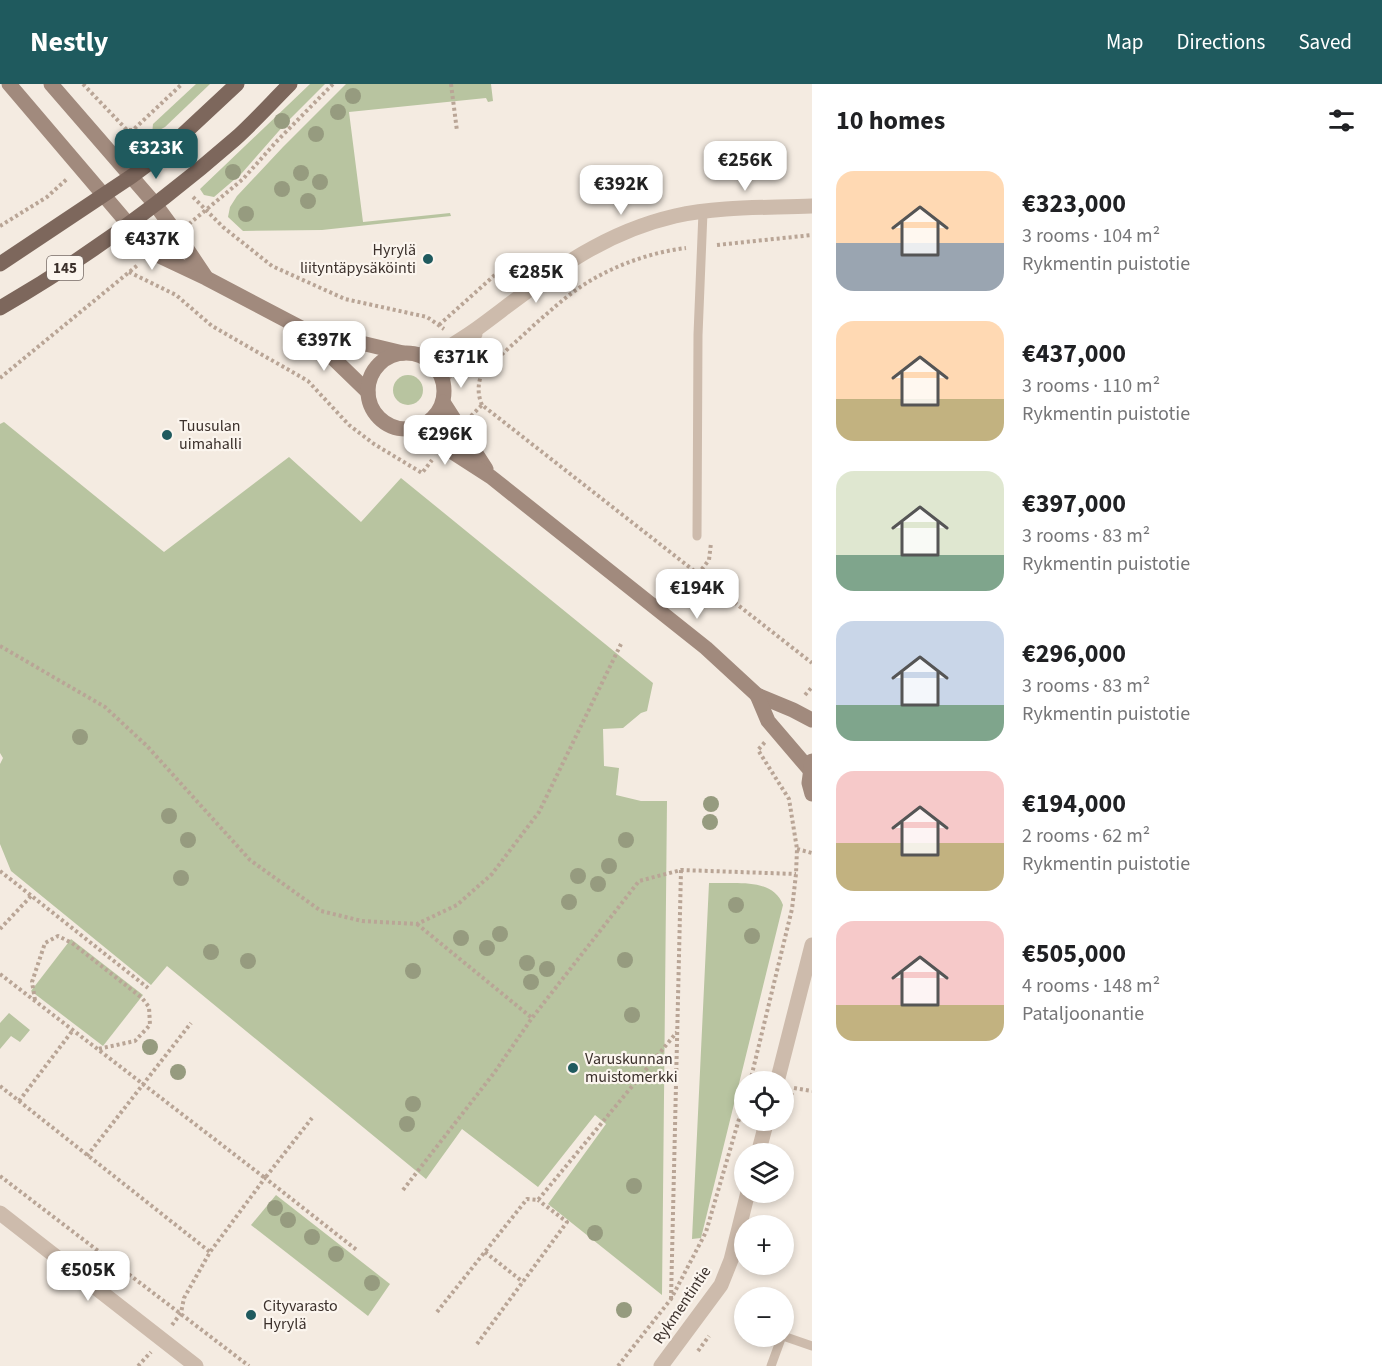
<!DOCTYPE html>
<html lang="en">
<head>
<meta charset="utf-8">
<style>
	body { margin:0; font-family:"Source Sans 3",sans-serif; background:#f2f2f2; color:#202124; height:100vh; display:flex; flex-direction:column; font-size:22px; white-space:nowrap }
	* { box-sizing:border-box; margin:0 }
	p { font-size:20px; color:#757577 }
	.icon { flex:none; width:33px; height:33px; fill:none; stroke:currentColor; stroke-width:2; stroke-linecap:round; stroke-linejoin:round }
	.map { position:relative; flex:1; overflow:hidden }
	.drawer { display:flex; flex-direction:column; background:#fff; width:570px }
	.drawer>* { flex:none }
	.buttons { position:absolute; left:734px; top:987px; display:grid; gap:12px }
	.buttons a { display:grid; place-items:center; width:60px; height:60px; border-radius:50%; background:#fff; box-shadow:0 3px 9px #0003; font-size:30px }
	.price { position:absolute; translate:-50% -51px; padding:0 14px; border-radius:12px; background:#fff; color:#222; font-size:20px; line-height:39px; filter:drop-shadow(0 2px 3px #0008) }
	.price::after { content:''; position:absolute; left:50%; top:36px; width:18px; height:14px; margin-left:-9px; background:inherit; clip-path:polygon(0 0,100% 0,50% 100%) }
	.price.active { background:#1f5a5e; color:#fff }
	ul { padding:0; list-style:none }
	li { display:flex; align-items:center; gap:18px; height:150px; padding:0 24px }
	li span { display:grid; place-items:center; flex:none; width:168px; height:120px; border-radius:18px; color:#555 }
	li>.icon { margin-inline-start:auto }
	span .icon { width:72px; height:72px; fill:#fffc; stroke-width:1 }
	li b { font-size:26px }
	h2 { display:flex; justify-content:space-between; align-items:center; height:72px; padding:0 24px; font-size:26px }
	header { display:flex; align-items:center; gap:36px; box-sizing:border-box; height:84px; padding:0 30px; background:#1f5a5e; color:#fff }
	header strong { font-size:28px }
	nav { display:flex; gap:33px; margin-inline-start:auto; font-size:21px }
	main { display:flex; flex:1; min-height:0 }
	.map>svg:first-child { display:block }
	.green { fill:#b8c4a0 }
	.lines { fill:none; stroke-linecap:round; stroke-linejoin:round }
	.path { stroke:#b9a596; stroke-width:4; stroke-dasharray:3 3; stroke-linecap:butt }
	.lane { stroke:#cdbbac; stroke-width:9 }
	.street { stroke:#cdbbac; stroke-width:15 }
	.secondary { stroke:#a18a7d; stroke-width:15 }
	.primary { stroke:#7d675c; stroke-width:15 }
	.tree { fill:#969b7f }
	.poi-dot { fill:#1f5a5e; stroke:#fbf5ee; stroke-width:2 }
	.labels { text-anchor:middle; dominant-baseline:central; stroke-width:4.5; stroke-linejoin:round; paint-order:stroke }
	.shield { fill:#fbf5ee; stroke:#756b66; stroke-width:1.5 }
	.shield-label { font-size:15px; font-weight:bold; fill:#3b302b }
	.poi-label { font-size:16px; fill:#3b302b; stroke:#fbf5ee; text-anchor:start }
	.street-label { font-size:16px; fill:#3b302b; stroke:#fbf5ee }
</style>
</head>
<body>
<header>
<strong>Nestly</strong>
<nav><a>Map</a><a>Directions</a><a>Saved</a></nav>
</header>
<main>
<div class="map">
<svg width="812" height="1282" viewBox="0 0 812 1282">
	<rect width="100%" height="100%" fill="#f4ebe1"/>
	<g class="green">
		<path d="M196,0H210L165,43L152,50L153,40Z"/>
		<path d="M310,0H325L285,40L242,89L214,113L204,111L200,105Z"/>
		<path d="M346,0H491L493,17L488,18L486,14L349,28L363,138L450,129L451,132L322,146L243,147L228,133L230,123L237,112L283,63Z"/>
		<circle cx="408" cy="306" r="15"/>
		<path d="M4,338L164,468L289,373L361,438L401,394L653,599L647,627L641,629L623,644L603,645L604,682L619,684L616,711L641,717H667L662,1211L548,1120L606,1040L595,1031L538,1103L462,1045L426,1095L167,882L151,901L11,787L0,760V680L3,674L0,669V340Z"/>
		<path d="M709,799C734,800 773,793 783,821L701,1154L692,1155Z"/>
		<path d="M71,855L143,911L103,962L31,907Z"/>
		<path d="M9,929L30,946L20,958L11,952L0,965V939Z"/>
		<path d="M276,1111L390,1200L368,1232L251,1141Z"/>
	</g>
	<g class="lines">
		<g class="path">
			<path d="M83,0L127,46"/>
			<path d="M451,0L457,47"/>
			<path d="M133,46L146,61"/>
			<path d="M119,52L127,46H133L182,0"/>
			<path d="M193,113L223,143L272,182L345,215L427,233L444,245"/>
			<path d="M189,140L243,95L277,57L333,0"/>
			<path d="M0,142L47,113L67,95"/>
			<path d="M717,161L812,151"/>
			<path d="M129,188L176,211L212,242L308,297L349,341L374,360L422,389L432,376"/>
			<path d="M439,241L497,189"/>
			<path d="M475,280L482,288"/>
			<path d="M0,294L139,180"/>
			<path d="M482,321C477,309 478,300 482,288C511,263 538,236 568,212C601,186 645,169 686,164"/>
			<path d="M471,332L482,321L812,579"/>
			<path d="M698,490L709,476L711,459"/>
			<path d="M0,562L105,623L147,662L250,776L321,827L362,837L417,840L457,821L492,790L539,728L621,560"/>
			<path d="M805,611L812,603"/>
			<path d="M797,765L812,769"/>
			<path d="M0,787L148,904"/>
			<path d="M417,840L532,934"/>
			<path d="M0,845L32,811"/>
			<path d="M0,890L265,1094L312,1034"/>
			<path d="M35,916L32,898L45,859L58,852L72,859L142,914L149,923L150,941L135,957L98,965"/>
			<path d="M750,998L792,825L796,790L797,765L789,715L758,666L765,658"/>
			<path d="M0,1002L210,1168"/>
			<path d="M794,1004L812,1007"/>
			<path d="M19,1017L73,946"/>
			<path d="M786,1034L792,1009"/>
			<path d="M87,1072L191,939"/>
			<path d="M0,1092L249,1282"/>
			<path d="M403,1106L494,989L532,934L639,797L681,786L796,790"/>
			<path d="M485,1168L523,1198"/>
			<path d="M671,1215L681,786"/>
			<path d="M437,1228L527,1115L538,1116L677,948"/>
			<path d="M172,1241L181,1229L184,1214L210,1168L265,1094L358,1167"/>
			<path d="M477,1260L567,1138L538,1116"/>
			<path d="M698,1267L709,1252"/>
			<path d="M138,1282L151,1268"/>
			<path d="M618,1282L671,1215L706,1148L744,1018"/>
		</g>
		<g class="lane">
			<path d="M697,452L698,251L703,128"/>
			<path d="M783,1252L812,1262"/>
			<path d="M771,1282L782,1252"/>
		</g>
		<g class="street">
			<path d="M429,276C446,264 465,254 482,241C545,194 597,150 675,132C719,122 767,124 812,122"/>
			<path d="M442,294L475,250"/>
			<path d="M777,998L812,861"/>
			<path d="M758,1070L767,1036"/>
			<path d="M0,1129L196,1282"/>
			<path d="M661,1282L721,1201L731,1176L748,1108"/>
		</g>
		<g class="secondary">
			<path d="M9,0L153,169L206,194L303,245L403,269"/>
			<path d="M51,0L155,120L177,150L205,192"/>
			<path d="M303,245L368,308"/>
			<circle cx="406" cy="307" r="38"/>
			<path d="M443,318L486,385"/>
			<path d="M415,344L491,393L706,564L757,611L793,626L812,636"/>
			<path d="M757,611L768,637L809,685"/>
			<path d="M812,677L809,699L812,710"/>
		</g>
		<g class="primary">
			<path d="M0,180L132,92L163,69L237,0"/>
			<path d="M0,224C83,176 162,119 235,55C254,38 272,18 290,0"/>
		</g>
	</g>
	<g class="tree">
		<circle cx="353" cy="12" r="8"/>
		<circle cx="338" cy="28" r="8"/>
		<circle cx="282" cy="37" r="8"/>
		<circle cx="316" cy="50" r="8"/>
		<circle cx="233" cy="88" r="8"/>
		<circle cx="301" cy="89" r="8"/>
		<circle cx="320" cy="98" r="8"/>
		<circle cx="282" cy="105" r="8"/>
		<circle cx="308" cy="117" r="8"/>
		<circle cx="246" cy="130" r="8"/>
		<circle cx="80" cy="653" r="8"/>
		<circle cx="711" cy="720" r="8"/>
		<circle cx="169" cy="732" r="8"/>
		<circle cx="710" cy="738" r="8"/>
		<circle cx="188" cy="756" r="8"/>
		<circle cx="626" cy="756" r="8"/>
		<circle cx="609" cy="782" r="8"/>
		<circle cx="578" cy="792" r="8"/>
		<circle cx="181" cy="794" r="8"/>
		<circle cx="598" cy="800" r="8"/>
		<circle cx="569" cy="818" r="8"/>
		<circle cx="736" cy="821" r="8"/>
		<circle cx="500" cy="850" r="8"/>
		<circle cx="752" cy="852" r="8"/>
		<circle cx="461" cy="854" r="8"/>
		<circle cx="487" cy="864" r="8"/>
		<circle cx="211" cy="868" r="8"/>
		<circle cx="625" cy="876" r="8"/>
		<circle cx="248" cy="877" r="8"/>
		<circle cx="527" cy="879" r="8"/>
		<circle cx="547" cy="885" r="8"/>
		<circle cx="413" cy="887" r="8"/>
		<circle cx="531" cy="898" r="8"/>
		<circle cx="632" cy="931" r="8"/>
		<circle cx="150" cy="963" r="8"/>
		<circle cx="178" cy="988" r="8"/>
		<circle cx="413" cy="1020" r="8"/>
		<circle cx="407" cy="1040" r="8"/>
		<circle cx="634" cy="1102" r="8"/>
		<circle cx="275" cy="1124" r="8"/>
		<circle cx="288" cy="1136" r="8"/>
		<circle cx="595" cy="1149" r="8"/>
		<circle cx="312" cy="1153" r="8"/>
		<circle cx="336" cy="1170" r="8"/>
		<circle cx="372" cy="1199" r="8"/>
		<circle cx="624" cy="1226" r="8"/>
	</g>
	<g class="poi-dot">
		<circle cx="428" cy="175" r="6"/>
		<circle cx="167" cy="351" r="6"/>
		<circle cx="573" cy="984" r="6"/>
		<circle cx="251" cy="1231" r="6"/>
	</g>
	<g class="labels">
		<rect class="shield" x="47" y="172" width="36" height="24" rx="4.5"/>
		<g class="shield-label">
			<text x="65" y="184">145</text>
		</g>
		<g class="poi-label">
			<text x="416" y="166" text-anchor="end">Hyrylä<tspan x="416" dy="18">liityntäpysäköinti</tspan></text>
			<text x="179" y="342">Tuusulan<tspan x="179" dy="18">uimahalli</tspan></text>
			<text x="585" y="975">Varuskunnan<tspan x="585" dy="18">muistomerkki</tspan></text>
			<text x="263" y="1222">Cityvarasto<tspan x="263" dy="18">Hyrylä</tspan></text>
		</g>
		<g class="street-label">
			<text transform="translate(682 1221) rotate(-56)">Rykmentintie</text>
		</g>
	</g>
</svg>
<div class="buttons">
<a><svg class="icon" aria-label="locate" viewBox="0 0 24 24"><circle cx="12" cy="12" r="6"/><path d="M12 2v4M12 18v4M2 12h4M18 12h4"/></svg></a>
<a><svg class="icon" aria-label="layers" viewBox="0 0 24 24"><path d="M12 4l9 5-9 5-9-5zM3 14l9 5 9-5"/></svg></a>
<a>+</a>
<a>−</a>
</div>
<b class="price active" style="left:156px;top:96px">€323K</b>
<b class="price" style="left:745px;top:108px">€256K</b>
<b class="price" style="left:621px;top:132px">€392K</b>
<b class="price" style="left:152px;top:187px">€437K</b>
<b class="price" style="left:536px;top:220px">€285K</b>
<b class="price" style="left:324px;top:288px">€397K</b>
<b class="price" style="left:461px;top:305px">€371K</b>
<b class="price" style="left:445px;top:382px">€296K</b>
<b class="price" style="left:697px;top:536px">€194K</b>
<b class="price" style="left:88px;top:1218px">€505K</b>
</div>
<section class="drawer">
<h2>10 homes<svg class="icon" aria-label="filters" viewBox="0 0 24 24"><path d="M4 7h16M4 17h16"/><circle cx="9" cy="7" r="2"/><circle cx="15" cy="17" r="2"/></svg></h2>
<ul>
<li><span style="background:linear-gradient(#ffd9b3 60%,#9aa5b1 0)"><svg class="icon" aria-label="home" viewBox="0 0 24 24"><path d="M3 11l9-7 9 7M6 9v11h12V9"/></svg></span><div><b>€323,000</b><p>3 rooms · 104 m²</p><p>Rykmentin puistotie</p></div></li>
<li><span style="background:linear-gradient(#ffd9b3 65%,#c2b280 0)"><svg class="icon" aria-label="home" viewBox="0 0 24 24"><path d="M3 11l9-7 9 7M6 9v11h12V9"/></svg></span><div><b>€437,000</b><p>3 rooms · 110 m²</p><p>Rykmentin puistotie</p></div></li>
<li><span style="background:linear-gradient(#dfe7d0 70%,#7fa58c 0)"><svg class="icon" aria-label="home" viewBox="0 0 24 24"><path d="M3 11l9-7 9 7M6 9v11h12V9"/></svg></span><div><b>€397,000</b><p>3 rooms · 83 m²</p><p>Rykmentin puistotie</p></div></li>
<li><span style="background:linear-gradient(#c9d6e8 70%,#7fa58c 0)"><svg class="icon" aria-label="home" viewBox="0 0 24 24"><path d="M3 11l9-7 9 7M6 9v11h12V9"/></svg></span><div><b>€296,000</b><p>3 rooms · 83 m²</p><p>Rykmentin puistotie</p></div></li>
<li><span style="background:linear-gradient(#f6c9c9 60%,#c2b280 0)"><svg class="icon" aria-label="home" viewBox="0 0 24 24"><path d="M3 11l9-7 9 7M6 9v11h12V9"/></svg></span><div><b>€194,000</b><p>2 rooms · 62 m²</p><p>Rykmentin puistotie</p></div></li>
<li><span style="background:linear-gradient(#f6c9c9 70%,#c2b280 0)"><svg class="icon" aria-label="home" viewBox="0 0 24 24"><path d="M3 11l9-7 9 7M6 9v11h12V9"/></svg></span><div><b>€505,000</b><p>4 rooms · 148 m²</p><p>Pataljoonantie</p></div></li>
</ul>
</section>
</main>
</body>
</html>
